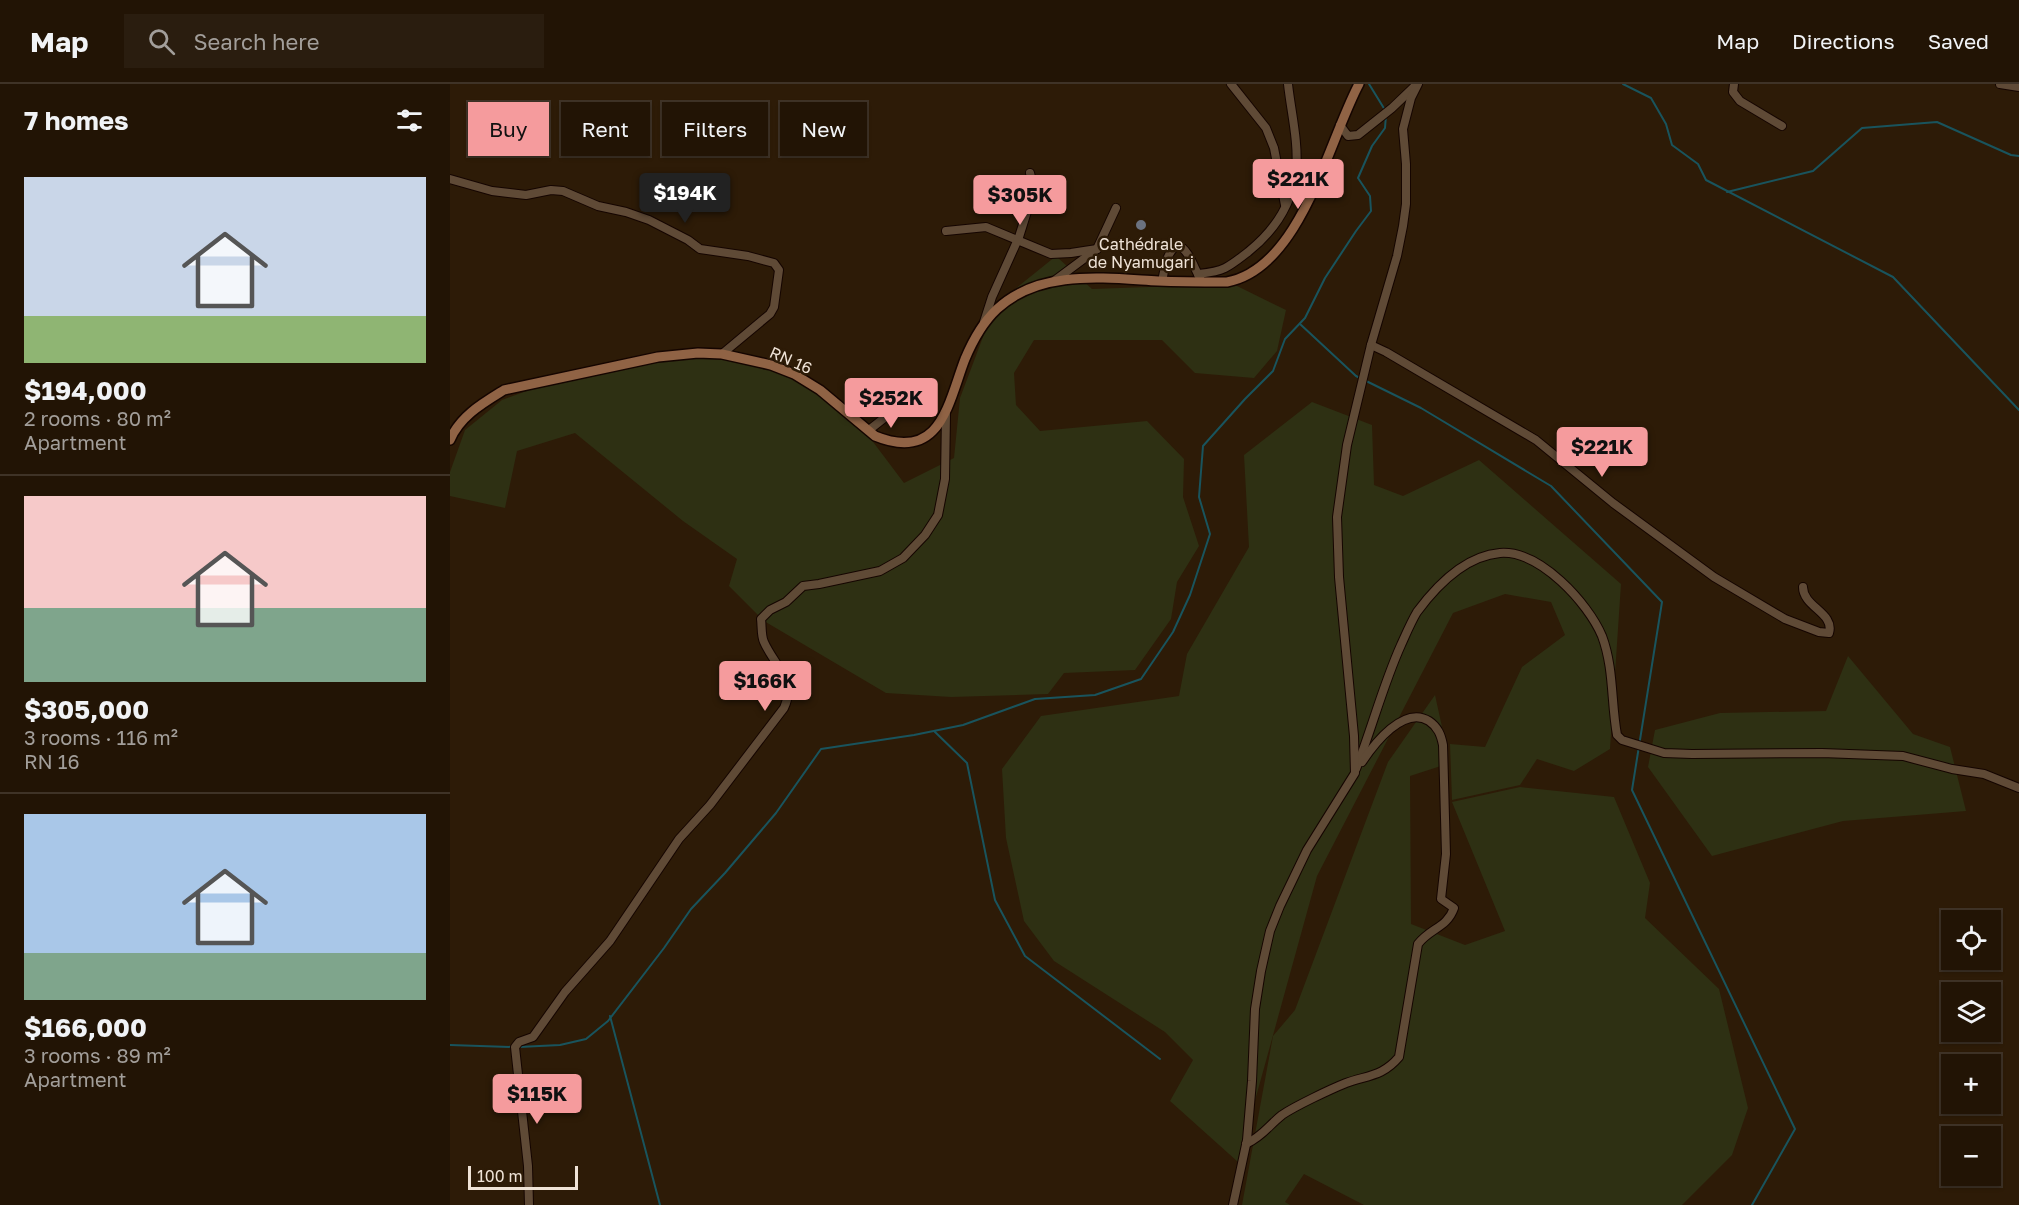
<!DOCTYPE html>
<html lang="en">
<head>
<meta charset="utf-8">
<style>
	body { margin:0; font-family:"Golos Text",sans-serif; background:#2a1d0f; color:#f1f3f6; height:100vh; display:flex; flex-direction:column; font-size:22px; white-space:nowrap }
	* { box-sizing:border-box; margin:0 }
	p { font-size:20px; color:#a29e9a }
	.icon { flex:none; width:33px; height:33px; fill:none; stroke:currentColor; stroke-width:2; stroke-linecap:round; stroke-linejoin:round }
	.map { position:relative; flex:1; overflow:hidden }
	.drawer { display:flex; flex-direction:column; background:#221405; width:450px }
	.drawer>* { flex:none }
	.banner { position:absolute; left:18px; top:18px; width:570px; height:54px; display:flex; gap:12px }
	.buttons { position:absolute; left:1491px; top:826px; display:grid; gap:12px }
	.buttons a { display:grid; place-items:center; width:60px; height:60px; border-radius:0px; background:#221405; box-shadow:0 2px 4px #0004,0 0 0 2px #3f3327; font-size:30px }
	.scale { position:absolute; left:18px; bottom:15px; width:110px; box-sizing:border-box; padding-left:6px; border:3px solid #efe3d7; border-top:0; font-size:16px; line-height:21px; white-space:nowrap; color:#efe3d7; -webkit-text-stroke:4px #2d1b07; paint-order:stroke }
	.price { position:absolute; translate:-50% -51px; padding:0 14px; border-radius:6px; background:#f59b9d; color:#111; font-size:20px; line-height:39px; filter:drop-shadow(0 2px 3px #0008) }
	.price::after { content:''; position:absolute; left:50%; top:36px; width:18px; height:14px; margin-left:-9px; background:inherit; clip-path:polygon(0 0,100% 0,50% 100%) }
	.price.current { background:#222; color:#fff }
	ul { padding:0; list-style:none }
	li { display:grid; align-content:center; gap:12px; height:318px; padding:0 24px }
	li+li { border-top:2px solid #3f3327 }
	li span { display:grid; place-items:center; height:186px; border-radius:0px; color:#555 }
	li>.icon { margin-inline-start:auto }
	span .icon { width:108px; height:108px; fill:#fffc; stroke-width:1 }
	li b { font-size:26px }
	h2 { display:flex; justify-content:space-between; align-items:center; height:72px; padding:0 24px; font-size:26px }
	.chip { padding:0 21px; border-radius:0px; background:#221405; box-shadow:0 2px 4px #0004,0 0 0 2px #3f3327; font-size:21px; line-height:54px }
	.chip.current { background:#f59b9d; color:#111 }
	header { display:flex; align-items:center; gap:36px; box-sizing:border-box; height:84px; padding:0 30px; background:#221405; border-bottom:2px solid #3f3327 }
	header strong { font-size:28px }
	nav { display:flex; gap:33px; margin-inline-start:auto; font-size:21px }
	.search { width:420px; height:54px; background:#2a1d0f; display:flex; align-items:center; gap:15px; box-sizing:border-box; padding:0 21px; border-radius:0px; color:#a29e9a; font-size:22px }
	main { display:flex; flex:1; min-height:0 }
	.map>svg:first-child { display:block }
	.green { fill:#2e3013 }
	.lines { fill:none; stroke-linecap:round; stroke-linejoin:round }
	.stream { stroke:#19545d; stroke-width:2 }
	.minor-casing { stroke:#150500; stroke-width:10 }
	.major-casing { stroke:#150500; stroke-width:12 }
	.minor { stroke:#5f4a36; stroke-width:8 }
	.major { stroke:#906345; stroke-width:9 }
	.worship-dot { fill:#6b7280; stroke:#2d1b07; stroke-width:2 }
	.labels { text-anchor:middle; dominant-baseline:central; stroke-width:5; stroke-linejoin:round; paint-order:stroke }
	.poi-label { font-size:16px; fill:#efe3d7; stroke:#2d1b07 }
	.street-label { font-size:16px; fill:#efe3d7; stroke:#2d1b07 }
</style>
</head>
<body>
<header>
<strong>Map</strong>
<div class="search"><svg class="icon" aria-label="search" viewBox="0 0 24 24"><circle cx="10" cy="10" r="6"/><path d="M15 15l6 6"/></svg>Search here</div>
<nav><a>Map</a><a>Directions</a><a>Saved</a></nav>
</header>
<main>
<section class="drawer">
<h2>7 homes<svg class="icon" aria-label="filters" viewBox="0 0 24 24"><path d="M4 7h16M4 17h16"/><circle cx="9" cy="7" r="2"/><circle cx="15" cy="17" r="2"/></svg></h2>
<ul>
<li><span style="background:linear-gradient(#c9d6e8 75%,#8fb573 0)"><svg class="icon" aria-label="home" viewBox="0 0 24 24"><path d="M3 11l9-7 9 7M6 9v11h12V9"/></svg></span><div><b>$194,000</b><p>2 rooms · 80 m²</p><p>Apartment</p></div></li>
<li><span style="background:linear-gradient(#f6c9c9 60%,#7fa58c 0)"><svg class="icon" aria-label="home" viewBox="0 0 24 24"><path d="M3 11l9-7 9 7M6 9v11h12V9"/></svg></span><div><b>$305,000</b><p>3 rooms · 116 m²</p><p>RN 16</p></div></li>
<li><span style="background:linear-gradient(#a9c7e8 75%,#7fa58c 0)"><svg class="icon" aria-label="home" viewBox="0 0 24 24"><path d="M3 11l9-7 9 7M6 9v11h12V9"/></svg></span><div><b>$166,000</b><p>3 rooms · 89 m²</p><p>Apartment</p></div></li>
</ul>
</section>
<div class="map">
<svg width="1569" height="1121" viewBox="0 0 1569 1121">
	<rect width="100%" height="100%" fill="#2d1b07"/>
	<g class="green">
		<path d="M606,172L642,205L783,200L836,226L827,267L804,294L745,289L712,256H584L564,289L566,321L590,347L697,337L734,375L733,413L749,462L727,498L721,535L685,586L614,589L598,610L501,613L436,609L314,537L279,502L287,475L233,437L125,349L67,367L55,424L0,412V388L15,346L52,316L143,283L254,267L337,281L396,322L454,399L504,374L510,314L545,221Z"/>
		<path d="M862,318L922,341L924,401L953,412L1029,376L1171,500L1160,665L1124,687L1087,675L1070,701L1002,716L1000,660L1035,663L1072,583L1115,551L1101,518L1055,510L1003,529L867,792L788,1078L720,1017L743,976L715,948L604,877L574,837L556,754L552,685L591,632L729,612L737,570L799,463L794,371Z"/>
		<path d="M1398,572L1463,650L1500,663L1516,727L1393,737L1262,772L1198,683L1205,646L1270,629L1376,627Z"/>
		<path d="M985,611L996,661L997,680L960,692L961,840L1015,861L1055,847L1002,718L1070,703L1164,713L1200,799L1195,834L1269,905L1298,1024L1282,1071L1232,1121H914L854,1090L835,1118L840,1121H792L823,952L845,926L938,678Z"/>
	</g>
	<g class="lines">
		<g class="stream">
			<path d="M919,0L935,26"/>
			<path d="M1173,0L1201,14L1216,40L1222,61L1248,80L1256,96L1443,193L1569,326"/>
			<path d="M1277,108L1363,87L1412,44L1487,38L1561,71L1569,72"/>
			<path d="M850,240L906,292L971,324L1101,402L1212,518L1182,706L1345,1045L1302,1121"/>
			<path d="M484,647L517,679L545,816L575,872L710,975"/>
			<path d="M160,932L210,1121"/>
			<path d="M0,961L63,963"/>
			<path d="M69,963L110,961L136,955L158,937L214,864L241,825L275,789L326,729L371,665L464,651L513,641L585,615L645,611L691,595L723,548L740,511L760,450L749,413L753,362L795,315L823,287L835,255L855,234L875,194L906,147L921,127L920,112L908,94L922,62L935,44L936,31"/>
		</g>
		<g class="minor-casing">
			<g id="minor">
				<path d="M781,0L816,44L824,64L835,121"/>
				<path d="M1284,0L1283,8L1290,17L1332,42"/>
				<path d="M1550,0L1569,3"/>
				<path d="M890,41L898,52L908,51L942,24L964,3"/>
				<path d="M0,95L42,107L76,111L101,106L113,107L148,122L176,128L199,136L238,156L250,165L298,172L324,179L329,186L324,223L320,230L272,270"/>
				<path d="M496,147L536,143L601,170L621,169L647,165"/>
				<path d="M748,190C757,189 767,188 775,184C783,180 790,174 798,168C823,148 842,121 846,87C849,59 841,28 838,0"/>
				<path d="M604,197L647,165L666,124"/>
				<path d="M712,197C715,185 716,167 728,161C739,166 744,184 750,194"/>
				<path d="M534,238L542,213L569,153L584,105L580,89"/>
				<path d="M921,261L936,268L1086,356L1163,419L1264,493L1335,535L1369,548L1379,549C1385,529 1353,523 1353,503"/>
				<path d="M419,346L447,324"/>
				<path d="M906,685C922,644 933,601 951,561C956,550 961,538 967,528C987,501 1015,472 1050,469C1090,466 1138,519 1152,552C1164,584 1161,618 1167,651L1172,656L1214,669L1242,670L1372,669L1453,672L1502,685L1534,690L1569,704"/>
				<path d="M796,1060C814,1051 818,1042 832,1031C845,1022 881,1005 896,999C919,991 933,992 949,973L968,860C980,844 997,844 1004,824L991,815L996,770L993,661C991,651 988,643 979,637C954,621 924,660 912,678"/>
				<path d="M79,1121L78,1082L65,963L69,958L83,953L115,908L160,857L229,755L260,721L334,624C347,597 324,581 314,558C311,552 312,542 311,535L320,526L336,518L353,502L369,500L430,487L453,474L475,451L488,431L495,395L496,330"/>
				<path d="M783,1121L797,1056L802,997L805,925L811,887L820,847L830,822L857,766L905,689L904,652L889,493L887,433L897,361L921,261L947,172L953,142L956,120V80L953,45L961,14L968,0"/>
			</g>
		</g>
		<g class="major-casing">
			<path id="major" d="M0,356C10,332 33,319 54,306L208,273L248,269L272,270L321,281L344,290L370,306L425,352C491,379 498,319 515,275C523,256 532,239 547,225C590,185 654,194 708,197C731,198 754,198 777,198C851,184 878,58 909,0"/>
		</g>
		<use href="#minor" class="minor"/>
		<use href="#major" class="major"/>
	</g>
	<circle class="worship-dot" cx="691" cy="141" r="6"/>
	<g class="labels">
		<g class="poi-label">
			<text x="691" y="160">Cathédrale<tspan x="691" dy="18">de Nyamugari</tspan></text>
		</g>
		<g class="street-label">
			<text transform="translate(341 276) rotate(24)">RN 16</text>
		</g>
	</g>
</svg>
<div class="buttons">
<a><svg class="icon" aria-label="locate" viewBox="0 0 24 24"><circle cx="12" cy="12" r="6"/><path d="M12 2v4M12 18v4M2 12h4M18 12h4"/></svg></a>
<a><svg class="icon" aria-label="layers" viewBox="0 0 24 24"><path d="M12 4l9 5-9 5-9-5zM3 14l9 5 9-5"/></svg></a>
<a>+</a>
<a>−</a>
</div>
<div class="scale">100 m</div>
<b class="price" style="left:848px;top:126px">$221K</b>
<b class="price current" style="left:235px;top:140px">$194K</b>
<b class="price" style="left:570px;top:142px">$305K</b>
<b class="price" style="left:441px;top:345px">$252K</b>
<b class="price" style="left:1152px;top:394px">$221K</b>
<b class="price" style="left:315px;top:628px">$166K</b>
<b class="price" style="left:87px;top:1041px">$115K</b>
<div class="banner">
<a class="chip current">Buy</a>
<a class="chip">Rent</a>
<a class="chip">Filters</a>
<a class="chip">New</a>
</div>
</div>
</main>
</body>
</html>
